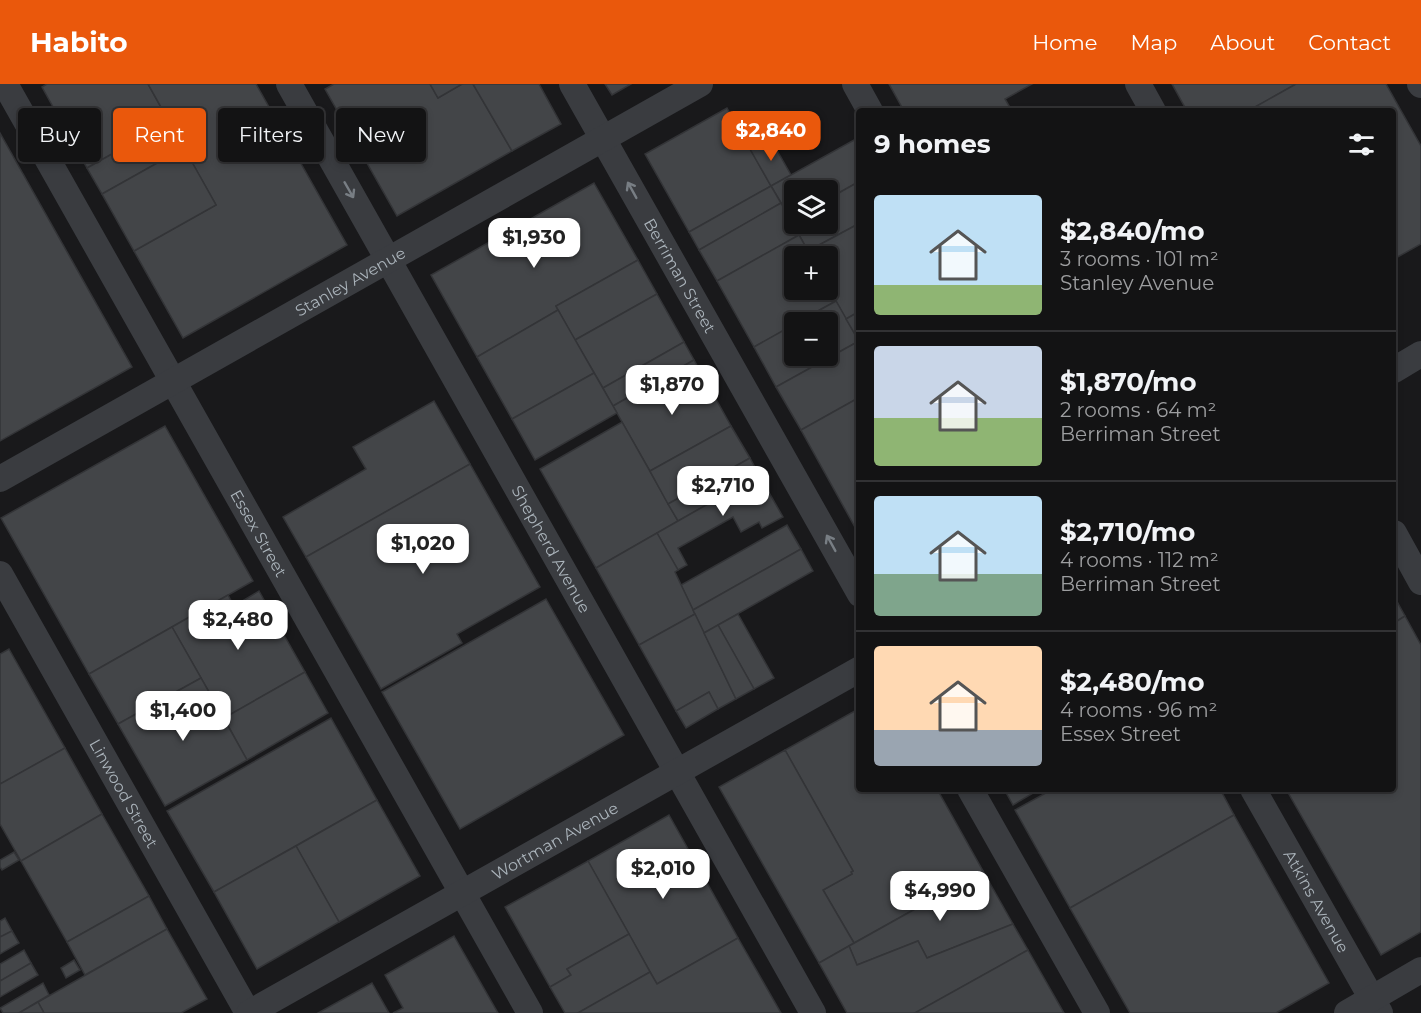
<!DOCTYPE html>
<html lang="en">
<head>
<meta charset="utf-8">
<style>
	body { margin:0; font-family:Montserrat,sans-serif; background:#202022; color:#f1f3f6; height:100vh; display:flex; flex-direction:column; font-size:22px; white-space:nowrap }
	* { box-sizing:border-box; margin:0 }
	p { font-size:20px; color:#9d9ea0 }
	.icon { flex:none; width:33px; height:33px; fill:none; stroke:currentColor; stroke-width:2; stroke-linecap:round; stroke-linejoin:round }
	.map { position:relative; flex:1; overflow:hidden }
	.side { position:absolute; left:856px; top:24px; width:540px; height:684px; display:flex; flex-direction:column; background:#131314; border-radius:6px; box-shadow:0 3px 9px #0003,0 0 0 2px #323234 }
	.side>* { flex:none }
	.hud { position:absolute; left:18px; top:24px; width:570px; height:54px; display:flex; gap:12px }
	.controls { position:absolute; left:784px; top:96px; display:grid; gap:12px }
	.controls a { display:grid; place-items:center; width:54px; height:54px; border-radius:6px; background:#131314; box-shadow:0 3px 9px #0003,0 0 0 2px #323234; font-size:30px }
	.price { position:absolute; translate:-50% -51px; padding:0 14px; border-radius:12px; background:#fff; color:#222; font-size:20px; line-height:39px; filter:drop-shadow(0 2px 3px #0008) }
	.price::after { content:''; position:absolute; left:50%; top:36px; width:18px; height:14px; margin-left:-9px; background:inherit; clip-path:polygon(0 0,100% 0,50% 100%) }
	.price.active { background:#ea580c; color:#fff }
	ul { padding:0; list-style:none }
	li { display:flex; align-items:center; gap:18px; height:150px; padding:0 18px }
	li+li { border-top:2px solid #323234 }
	li span { display:grid; place-items:center; flex:none; width:168px; height:120px; border-radius:6px; color:#555 }
	li>.icon { margin-inline-start:auto }
	span .icon { width:72px; height:72px; fill:#fffc; stroke-width:1 }
	li b { font-size:26px }
	h2 { display:flex; justify-content:space-between; align-items:center; height:72px; padding:0 18px; font-size:26px }
	.pill { padding:0 21px; border-radius:6px; background:#131314; box-shadow:0 3px 9px #0003,0 0 0 2px #323234; font-size:21px; line-height:54px }
	.pill.active { background:#ea580c; color:#fff }
	header { display:flex; align-items:center; gap:36px; box-sizing:border-box; height:84px; padding:0 30px; background:#ea580c; color:#fff }
	header strong { font-size:28px }
	nav { display:flex; gap:33px; margin-inline-start:auto; font-size:21px }
	.map>svg:first-child { display:block }
	.building { fill:#434548; stroke:#333437; stroke-width:1.5; fill-rule:evenodd }
	.lines { fill:none; stroke-linecap:round; stroke-linejoin:round }
	.minor { stroke:#3a3c40; stroke-width:26 }
	.oneway { stroke:#787e84 }
	.labels { text-anchor:middle; dominant-baseline:central; stroke-width:6; stroke-linejoin:round; paint-order:stroke }
	.street-label { font-size:16px; fill:#abb4bb; stroke:#141416 }
</style>
</head>
<body>
<header>
<strong>Habito</strong>
<nav><a>Home</a><a>Map</a><a>About</a><a>Contact</a></nav>
</header>
<div class="map">
<svg width="1421" height="929" viewBox="0 0 1421 929">
	<rect width="100%" height="100%" fill="#19191b"/>
	<g class="building">
		<path d="M47,0H148L169,38L87,84L42,3Z"/>
		<path d="M148,0H256L347,161L183,254L134,167L216,121Z"/>
		<path d="M334,0H430L438,14L462,0H473L512,67L397,132L325,5Z"/>
		<path d="M430,0H462L438,14Z"/>
		<path d="M473,0H539L561,40L512,67Z"/>
		<path d="M605,0H631L612,11Z"/>
		<path d="M889,0H1032L1005,15L1012,27H904Z"/>
		<path d="M1172,0H1296L1248,27H1187Z"/>
		<path d="M1296,0H1386L1421,62V160L1394,175V27H1248Z"/>
		<path d="M727,24L771,102L689,148L645,70Z"/>
		<path d="M169,38L184,64L102,110L87,84Z"/>
		<path d="M0,49L132,283L0,357Z"/>
		<path d="M770,54L791,91L771,102L750,65Z"/>
		<path d="M854,56L860,67V97L828,115V106H795V134L791,136L771,102Z"/>
		<path d="M184,64L216,121L134,167L102,110Z"/>
		<path d="M860,97V139L808,167L791,136L795,134V140H828V115Z"/>
		<path d="M594,99L638,176L556,222L558,226L477,273L431,191Z"/>
		<path d="M771,102L781,119L699,166L689,148Z"/>
		<path d="M781,119L799,151L717,197L699,166Z"/>
		<path d="M860,139V227L846,235L836,217L798,238H795V240L754,263L717,197L799,151L808,167ZM795,172H828V206H795Z"/>
		<path d="M638,176L657,210L575,256L556,222Z"/>
		<path d="M657,210L684,258L603,304L575,256Z"/>
		<path d="M836,217L859,257L776,303L754,263L795,240V272H828V238H798Z"/>
		<path d="M558,226L594,289L512,335L477,273Z"/>
		<path d="M860,227V259L846,235Z"/>
		<path d="M859,257L860,313L801,346L776,303Z"/>
		<path d="M684,258L694,276L613,322L603,304Z"/>
		<path d="M694,276L731,342L650,387L613,322Z"/>
		<path d="M594,289L617,329L535,376L512,335Z"/>
		<path d="M860,313V444L856,445L801,346Z"/>
		<path d="M434,317L470,380L306,473L283,433L366,385L353,363Z"/>
		<path d="M622,338L678,437L596,484L540,385Z"/>
		<path d="M165,342L253,497L89,590L1,434Z"/>
		<path d="M731,342L750,374L668,420L650,387Z"/>
		<path d="M750,374L759,391L678,437L668,420Z"/>
		<path d="M470,380L540,503L457,550L462,559L381,605L306,473Z"/>
		<path d="M759,391L783,433L762,444L759,438L741,448L733,433L678,464L687,481L678,486L657,449Z"/>
		<path d="M787,441L801,465L693,526L681,501Z"/>
		<path d="M657,449L678,486L675,488L695,530L639,561L596,484Z"/>
		<path d="M801,465L813,487L704,549L693,526Z"/>
		<path d="M259,507L305,588L224,634L172,543L228,511L234,522Z"/>
		<path d="M1394,512L1405,532L1394,539Z"/>
		<path d="M546,515L624,651L460,745L382,608Z"/>
		<path d="M695,530L736,615L718,625L709,608L676,627L639,561Z"/>
		<path d="M738,530L774,594L754,605L718,541Z"/>
		<path d="M1405,532L1421,561V848L1381,871L1286,705H1394V539Z"/>
		<path d="M718,541L754,605L736,615L704,549Z"/>
		<path d="M172,543L201,594L118,640L89,590Z"/>
		<path d="M9,565L65,664L0,700V570Z"/>
		<path d="M305,588L328,629L247,676L224,634Z"/>
		<path d="M201,594L247,676L165,722L118,640Z"/>
		<path d="M709,608L718,625L686,644L676,627Z"/>
		<path d="M860,624V705H937L983,787L854,859L823,806L852,790L851,788L853,787L785,666Z"/>
		<path d="M331,634L377,716L214,808L167,727Z"/>
		<path d="M65,664L102,730L21,777L0,740V700Z"/>
		<path d="M785,666L853,787L851,788L852,790L823,806L854,859L819,879L719,703Z"/>
		<path d="M1004,705H1040L1013,721Z"/>
		<path d="M1053,705H1220L1234,731L1070,824L1015,726Z"/>
		<path d="M377,716L420,792L339,838L296,762Z"/>
		<path d="M102,730L149,812L67,858L21,777Z"/>
		<path d="M669,731L738,854L657,900L588,777Z"/>
		<path d="M1234,731L1329,899L1276,929H1130L1070,824Z"/>
		<path d="M296,762L339,838L257,885L214,808Z"/>
		<path d="M14,768L19,776L2,786L0,783V776Z"/>
		<path d="M588,777L629,850L567,885L571,891L550,903L505,823Z"/>
		<path d="M983,787L1013,840L927,874L918,857L857,881L849,862Z"/>
		<path d="M149,812L167,845L85,891L67,858Z"/>
		<path d="M5,834L12,847L0,853V837Z"/>
		<path d="M1013,840L1028,866L915,929H847L819,879L849,862L857,881L918,857L927,874Z"/>
		<path d="M167,845L207,915L181,929H44L38,918Z"/>
		<path d="M12,847L19,859L0,870V853Z"/>
		<path d="M629,850L650,888L578,929H565L550,903L571,891L567,885Z"/>
		<path d="M454,852L498,929H393L403,924L385,891Z"/>
		<path d="M738,854L781,929H578L650,888L657,900Z"/>
		<path d="M24,866L31,879L0,897V880Z"/>
		<path d="M1028,866L1064,929H915Z"/>
		<path d="M74,876L80,886L66,894L61,884Z"/>
		<path d="M31,879L38,891L0,913V897Z"/>
		<path d="M43,899L49,911L19,929H3L0,924Z"/>
		<path d="M372,899L389,929H318Z"/>
		<path d="M38,918L44,929H19Z"/>
	</g>
	<g class="lines">
		<g class="minor">
			<path id="s1" d="M5,0L530,929"/>
			<path id="s2" d="M289,0L813,929"/>
			<path id="s3" d="M572,0L860,510"/>
			<path d="M855,0L870,27"/>
			<path d="M1138,0L1153,27"/>
			<path d="M1420,0L1421,1"/>
			<path d="M1394,286L1421,270"/>
			<path id="s4" d="M0,395L700,0"/>
			<path d="M1394,449L1421,498"/>
			<path id="s5" d="M0,490L248,929"/>
			<path d="M970,705L1097,929"/>
			<path id="s6" d="M1253,705L1380,929"/>
			<path id="s7" d="M249,929L860,585"/>
			<path d="M1347,929L1421,886"/>
		</g>
	</g>
	<defs><path id="oneway-shaft" d="M-6 0H5M1.5-3L5.5 0L1.5 3" fill="none" stroke-width="1.6" stroke-linecap="round" stroke-linejoin="round" transform="scale(1.5)"/></defs>
	<g class="oneway">
		<use href="#oneway-shaft" transform="translate(349 106) rotate(60)"/>
		<use href="#oneway-shaft" transform="translate(632 106) rotate(-119)"/>
		<use href="#oneway-shaft" transform="translate(831 459) rotate(-119)"/>
	</g>
	<g class="labels">
		<g class="street-label">
			<text stroke="none"><textPath href="#s3" startOffset="220">Berriman Street</textPath></text>
			<text stroke="none"><textPath href="#s4" startOffset="402">Stanley Avenue</textPath></text>
			<text stroke="none"><textPath href="#s1" startOffset="516">Essex Street</textPath></text>
			<text stroke="none"><textPath href="#s2" startOffset="534">Shepherd Avenue</textPath></text>
			<text stroke="none"><textPath href="#s5" startOffset="252">Linwood Street</textPath></text>
			<text stroke="none"><textPath href="#s7" startOffset="351">Wortman Avenue</textPath></text>
			<text stroke="none"><textPath href="#s6" startOffset="129">Atkins Avenue</textPath></text>
		</g>
	</g>
</svg>
<div class="controls">
<a><svg class="icon" aria-label="layers" viewBox="0 0 24 24"><path d="M12 4l9 5-9 5-9-5zM3 14l9 5 9-5"/></svg></a>
<a>+</a>
<a>−</a>
</div>
<b class="price active" style="left:771px;top:78px">$2,840</b>
<b class="price" style="left:534px;top:185px">$1,930</b>
<b class="price" style="left:672px;top:332px">$1,870</b>
<b class="price" style="left:723px;top:433px">$2,710</b>
<b class="price" style="left:423px;top:491px">$1,020</b>
<b class="price" style="left:238px;top:567px">$2,480</b>
<b class="price" style="left:183px;top:658px">$1,400</b>
<b class="price" style="left:663px;top:816px">$2,010</b>
<b class="price" style="left:940px;top:838px">$4,990</b>
<div class="hud">
<a class="pill">Buy</a>
<a class="pill active">Rent</a>
<a class="pill">Filters</a>
<a class="pill">New</a>
</div>
<section class="side">
<h2>9 homes<svg class="icon" aria-label="filters" viewBox="0 0 24 24"><path d="M4 7h16M4 17h16"/><circle cx="9" cy="7" r="2"/><circle cx="15" cy="17" r="2"/></svg></h2>
<ul>
<li><span style="background:linear-gradient(#bfe0f5 75%,#8fb573 0)"><svg class="icon" aria-label="home" viewBox="0 0 24 24"><path d="M3 11l9-7 9 7M6 9v11h12V9"/></svg></span><div><b>$2,840/mo</b><p>3 rooms · 101 m²</p><p>Stanley Avenue</p></div></li>
<li><span style="background:linear-gradient(#c9d6e8 60%,#8fb573 0)"><svg class="icon" aria-label="home" viewBox="0 0 24 24"><path d="M3 11l9-7 9 7M6 9v11h12V9"/></svg></span><div><b>$1,870/mo</b><p>2 rooms · 64 m²</p><p>Berriman Street</p></div></li>
<li><span style="background:linear-gradient(#bfe0f5 65%,#7fa58c 0)"><svg class="icon" aria-label="home" viewBox="0 0 24 24"><path d="M3 11l9-7 9 7M6 9v11h12V9"/></svg></span><div><b>$2,710/mo</b><p>4 rooms · 112 m²</p><p>Berriman Street</p></div></li>
<li><span style="background:linear-gradient(#ffd9b3 70%,#9aa5b1 0)"><svg class="icon" aria-label="home" viewBox="0 0 24 24"><path d="M3 11l9-7 9 7M6 9v11h12V9"/></svg></span><div><b>$2,480/mo</b><p>4 rooms · 96 m²</p><p>Essex Street</p></div></li>
</ul>
</section>
</div>
</body>
</html>
